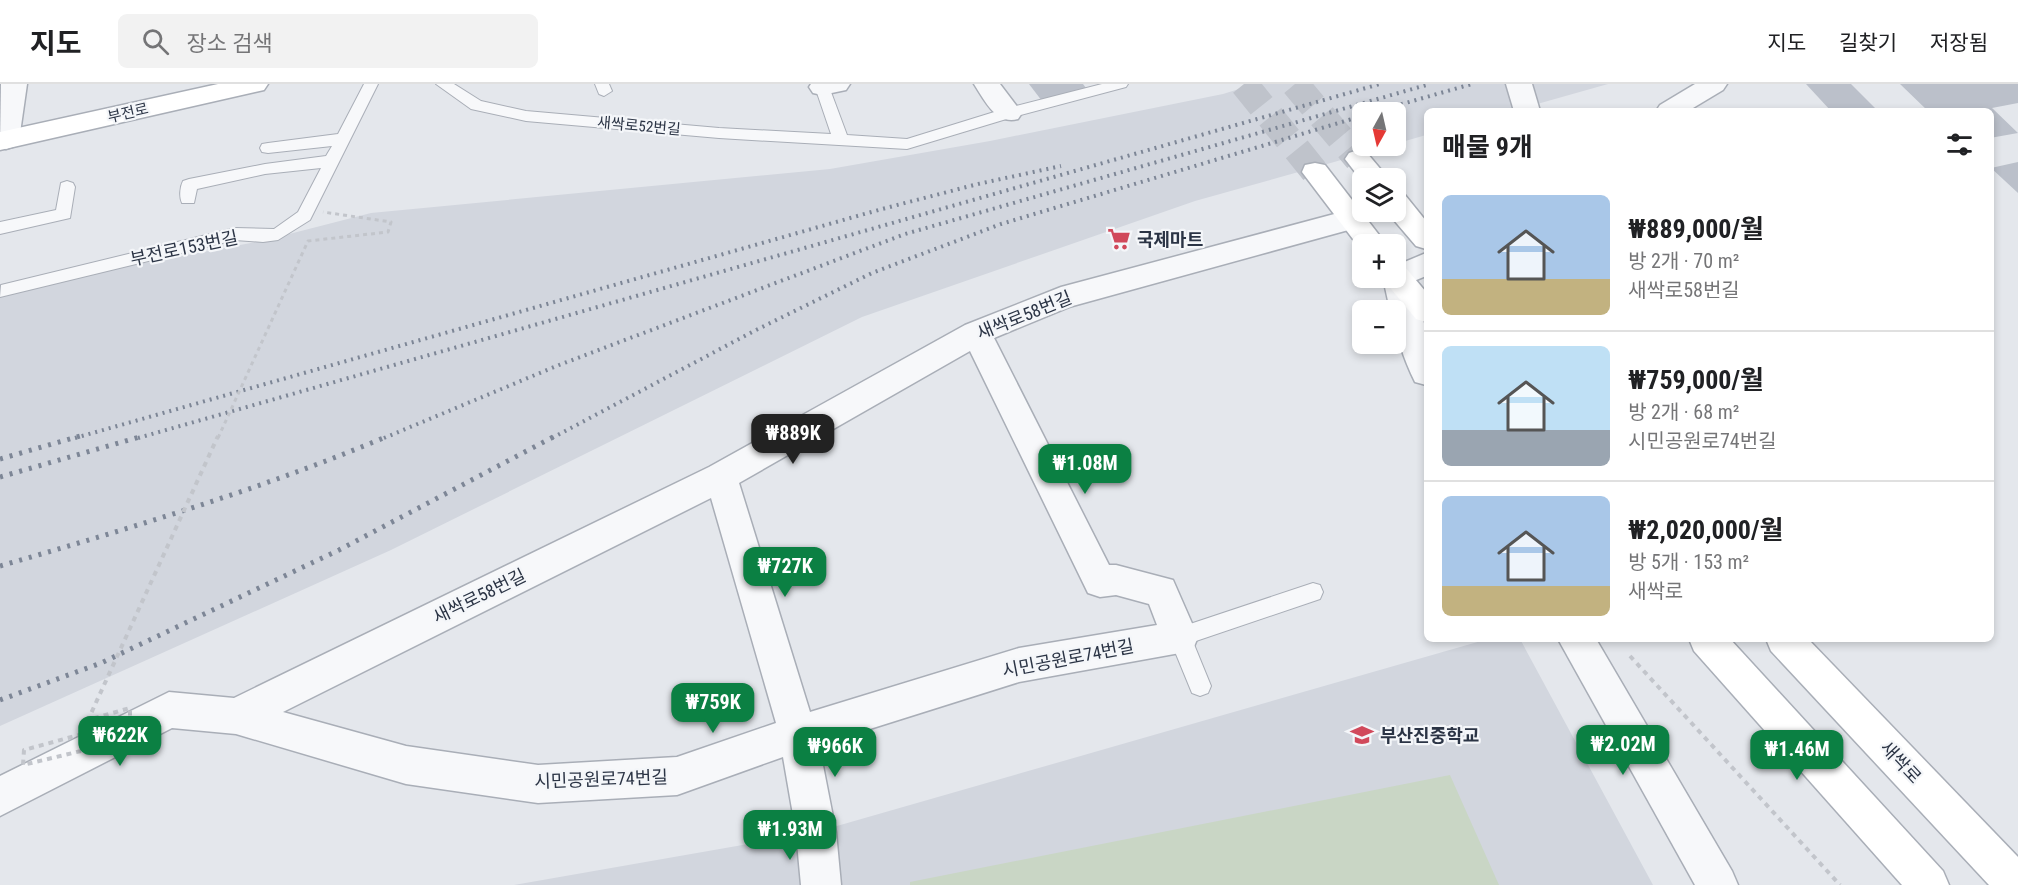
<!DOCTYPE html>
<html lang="ko">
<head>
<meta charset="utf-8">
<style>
	body { margin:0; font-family:"Roboto Condensed","Noto Sans KR",sans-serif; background:#f2f2f2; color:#202124; height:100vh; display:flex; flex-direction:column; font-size:22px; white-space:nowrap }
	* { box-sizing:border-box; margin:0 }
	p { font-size:20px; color:#757577 }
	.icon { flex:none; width:33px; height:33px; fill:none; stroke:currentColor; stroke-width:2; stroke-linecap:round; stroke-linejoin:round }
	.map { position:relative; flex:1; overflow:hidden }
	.panel { position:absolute; left:1424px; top:24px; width:570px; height:534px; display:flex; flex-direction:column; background:#fff; border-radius:9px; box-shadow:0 3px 9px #0003 }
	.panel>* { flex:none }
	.needle { width:39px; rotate:188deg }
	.controls { position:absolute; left:1352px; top:18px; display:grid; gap:12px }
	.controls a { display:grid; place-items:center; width:54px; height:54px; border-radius:9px; background:#fff; box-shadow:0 3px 9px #0003; font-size:30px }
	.price { position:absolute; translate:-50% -51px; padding:0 14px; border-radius:12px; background:#0b8043; color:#fff; font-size:20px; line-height:39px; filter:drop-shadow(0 2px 3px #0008) }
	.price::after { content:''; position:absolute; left:50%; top:36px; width:18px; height:14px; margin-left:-9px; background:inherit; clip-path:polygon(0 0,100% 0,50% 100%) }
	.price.current { background:#222; color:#fff }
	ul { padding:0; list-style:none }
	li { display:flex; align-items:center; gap:18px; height:150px; padding:0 18px }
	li+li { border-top:2px solid #e0e0e0 }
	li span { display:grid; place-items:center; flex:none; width:168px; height:120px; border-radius:9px; color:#555 }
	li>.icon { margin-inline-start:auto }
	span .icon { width:72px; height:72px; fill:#fffc; stroke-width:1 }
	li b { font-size:26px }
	h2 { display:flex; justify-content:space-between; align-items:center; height:72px; padding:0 18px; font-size:26px }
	header { display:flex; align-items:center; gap:36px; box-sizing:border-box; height:84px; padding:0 30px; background:#fff; border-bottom:2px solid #e0e0e0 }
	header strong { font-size:28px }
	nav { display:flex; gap:33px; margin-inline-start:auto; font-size:21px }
	.search { width:420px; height:54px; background:#f2f2f2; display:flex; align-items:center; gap:15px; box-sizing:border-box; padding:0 21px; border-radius:9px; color:#757577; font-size:22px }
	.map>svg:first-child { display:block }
	.built { fill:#d2d6de }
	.green { fill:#c9d6c5 }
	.building { fill:#bbc0ca }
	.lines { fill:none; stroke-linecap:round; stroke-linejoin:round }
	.secondary-tunnel { stroke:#bfc3cb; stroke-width:28; stroke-dasharray:28 14; stroke-linecap:butt }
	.service-casing { stroke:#a9aeb7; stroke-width:2 }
	.minor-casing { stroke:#a9aeb7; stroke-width:3 }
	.tertiary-casing { stroke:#a9aeb7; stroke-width:3 }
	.secondary-casing { stroke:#a9aeb7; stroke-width:3 }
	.path { stroke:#c2c5cb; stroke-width:4; stroke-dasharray:5 5; stroke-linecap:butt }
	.service { fill:#f7f8fa; fill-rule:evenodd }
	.minor { fill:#f7f8fa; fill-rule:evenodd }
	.tertiary { fill:#f7f8fa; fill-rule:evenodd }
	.secondary { fill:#fff; fill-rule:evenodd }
	.rail-far1 { stroke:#7d8696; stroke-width:4; stroke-dasharray:2 5; stroke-linecap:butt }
	.rail { stroke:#7d8696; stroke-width:5; stroke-dasharray:3 7; stroke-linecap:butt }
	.path-bridge-far1 { stroke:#c2c5cb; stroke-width:3; stroke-dasharray:4 4; stroke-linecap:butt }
	.path-bridge { stroke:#c2c5cb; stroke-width:4; stroke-dasharray:5 5; stroke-linecap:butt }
	.labels { text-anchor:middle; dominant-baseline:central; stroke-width:4.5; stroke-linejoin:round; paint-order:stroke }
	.far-street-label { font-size:15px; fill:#2b3445; stroke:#f4f6f9 }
	.poi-label { font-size:18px; font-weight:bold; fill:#2b3445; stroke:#f4f6f9; text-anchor:start }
	.street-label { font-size:18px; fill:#2b3445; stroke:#f4f6f9 }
</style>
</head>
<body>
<header>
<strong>지도</strong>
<div class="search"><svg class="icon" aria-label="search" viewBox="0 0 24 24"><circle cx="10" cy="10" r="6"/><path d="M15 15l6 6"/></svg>장소 검색</div>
<nav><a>지도</a><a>길찾기</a><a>저장됨</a></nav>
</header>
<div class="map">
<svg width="2018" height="801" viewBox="0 0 2018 801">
	<rect width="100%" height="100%" fill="#e4e7ec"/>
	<g class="built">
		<path d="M1255,0H1608L1513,27H1426V51L1395,60V28H1362V62H1391L1195,117L862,233L391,466L0,642V206L262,157L371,129L830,85L990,57L1223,10Z"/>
		<path d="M1488,555H1520L1653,801H514L816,748Z"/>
	</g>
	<path class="green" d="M1450,691L1499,801H910V798Z"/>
	<g class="building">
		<path d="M1029,0H1083L1086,4L1042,17Z"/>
		<path d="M1806,0H1851L1878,27H1831Z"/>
		<path d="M1900,0H2018V19L1992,24L2018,49L1990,54V27H1928Z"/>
		<path d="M2018,78V109L1991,84Z"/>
	</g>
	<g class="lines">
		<g class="secondary-tunnel">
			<path d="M1244,0L1315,88"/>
			<path d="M1295,0L1358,75"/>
		</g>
		<g class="service-casing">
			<g id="service">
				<path d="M364,0H378L310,136L278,156L263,158L235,156L0,213L1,201L235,144L274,145L298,128L321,84L265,90L197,105L194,119H182C179,113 180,103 183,97L189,95L265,80L326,72L332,62L268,69L262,68L260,64L262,60L268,59L338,50Z"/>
				<path d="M436,0H454L481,17L526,27L719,44L831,50L814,0H828L847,51L907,55L1004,25L1102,0H1128L1126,3L1013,33L907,65L719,54L526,37L471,25Z"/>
				<path d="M595,0H609L612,7L604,12L599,10Z"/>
				<path d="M67,97L73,99L75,103L70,134L0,150V138L56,126L61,99Z"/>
				<path d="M1313,499L1320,501L1323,508L1320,515L1193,558L1211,602L1208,609L1200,612L1192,609L1169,553L1172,546Z"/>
			</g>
		</g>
		<g class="minor-casing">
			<g id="minor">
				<path d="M1,0H27L19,56L15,62L6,65L0,63Z"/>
				<path d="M811,0H850L846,6L822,11L813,9L809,3Z"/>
				<path d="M974,0H1000L1022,29L1018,35C996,41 985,17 974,0Z"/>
				<path d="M1353,125L1363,128L1367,135L1363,142L1069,223L994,254L1109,481H1116L1173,496L1198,553L1193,565L1180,569L1019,598L819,661L836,748L841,801H801L796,748L783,673L677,711L538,719L406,700L236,650L172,644L0,732V692L169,608L234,614L709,383L965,241L1061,203ZM970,267L1088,509L1100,513L1116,511L1149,520L1157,541L1019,564L810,628L739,399ZM711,414L776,639L677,673L538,681L406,662L283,628Z"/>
				<path d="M1397,182L1407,185L1412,193L1426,247V301L1415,298C1404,276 1395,250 1395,226H1390L1383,194H1395V183Z"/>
				<path d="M1558,555H1596L1732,787L1738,801H1695Z"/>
			</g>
		</g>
		<g class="tertiary-casing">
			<g id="tertiary">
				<path d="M1506,0H1532L1540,27H1514Z"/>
				<path d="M1695,0H1727L1723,6L1688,27H1656L1660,21Z"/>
				<path d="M1426,169V192L1397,204L1387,201L1383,194H1395V182Z"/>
			</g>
		</g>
		<g class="secondary-casing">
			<g id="secondary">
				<path d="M218,0H268L264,6L255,8L0,66V48Z"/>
				<path d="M1358,66L1367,69L1388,94H1362V97L1345,75L1349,69Z"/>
				<path d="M1315,79L1325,81L1386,160H1362V167L1302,88L1305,81Z"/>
				<path d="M1395,108L1405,111L1426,137V165L1416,162L1387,128H1395Z"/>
				<path d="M1395,180L1405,183L1426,208V238L1416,235L1382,194H1395Z"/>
				<path d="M1689,555H1730L1943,787L1949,801H1902L1694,567Z"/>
				<path d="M1766,555H1808L2018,773V801H1989L1771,567Z"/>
			</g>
		</g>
		<path class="path" d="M1630,572L1840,801"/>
		<use href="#service" class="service"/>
		<use href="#minor" class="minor"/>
		<use href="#tertiary" class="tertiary"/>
		<use href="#secondary" class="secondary"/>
		<g class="rail-far1">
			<path d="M1374,28L1472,0"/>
			<path d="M75,354L882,125L978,100L1061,82"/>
			<path d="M138,354L1380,0"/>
			<path d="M384,354L559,281L905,150L1430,0"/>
			<path d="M552,354L756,246L872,189L1001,140L1362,32"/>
		</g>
		<g class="rail">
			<path d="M0,375L80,352"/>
			<path d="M0,393L143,352"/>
			<path d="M0,482C131,444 262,405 388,352"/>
			<path d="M0,616L101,579L339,466L555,352"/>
		</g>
		<path class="path-bridge-far1" d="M218,354L308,157L388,148L391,138L323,128"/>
		<path class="path-bridge" d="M81,667L23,681L24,666L130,637V624L88,636L218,352"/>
	</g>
	<defs>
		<g id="supermarket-bare" transform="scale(1.8)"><path d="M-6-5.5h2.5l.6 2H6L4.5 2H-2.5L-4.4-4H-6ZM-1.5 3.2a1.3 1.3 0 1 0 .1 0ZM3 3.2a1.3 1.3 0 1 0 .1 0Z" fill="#d1495b" stroke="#f4f6f9" stroke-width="2.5" paint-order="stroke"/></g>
		<g id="school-bare" transform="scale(1.8)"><path d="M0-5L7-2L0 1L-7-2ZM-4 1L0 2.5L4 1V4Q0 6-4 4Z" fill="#d1495b" stroke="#f4f6f9" stroke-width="2.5" paint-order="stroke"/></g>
	</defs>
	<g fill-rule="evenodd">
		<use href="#supermarket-bare" x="1119" y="155"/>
		<use href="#school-bare" x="1362" y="651"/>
	</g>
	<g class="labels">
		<g class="far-street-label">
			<text transform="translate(128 29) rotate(-13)">부전로</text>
			<text transform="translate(639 42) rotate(5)">새싹로52번길</text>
		</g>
		<g class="poi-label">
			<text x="1137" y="155">국제마트</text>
			<text x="1380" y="651">부산진중학교</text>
		</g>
		<g class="street-label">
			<text transform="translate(184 164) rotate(-12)">부전로153번길</text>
			<text transform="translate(1024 231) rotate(-22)">새싹로58번길</text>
			<text transform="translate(479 512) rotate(-26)">새싹로58번길</text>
			<text transform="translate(1068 574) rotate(-11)">시민공원로74번길</text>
			<text transform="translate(1901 678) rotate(47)">새싹로</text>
			<text transform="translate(601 695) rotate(-2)">시민공원로74번길</text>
		</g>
	</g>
</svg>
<div class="controls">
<a><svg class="needle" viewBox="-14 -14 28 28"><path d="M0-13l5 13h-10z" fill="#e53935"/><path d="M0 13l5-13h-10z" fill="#757577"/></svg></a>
<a><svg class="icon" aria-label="layers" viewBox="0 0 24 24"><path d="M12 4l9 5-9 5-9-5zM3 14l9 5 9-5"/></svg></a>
<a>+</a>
<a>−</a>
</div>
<b class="price current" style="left:793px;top:381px">₩889K</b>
<b class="price" style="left:1085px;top:411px">₩1.08M</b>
<b class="price" style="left:785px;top:514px">₩727K</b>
<b class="price" style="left:713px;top:650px">₩759K</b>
<b class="price" style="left:120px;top:683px">₩622K</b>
<b class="price" style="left:1623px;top:692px">₩2.02M</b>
<b class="price" style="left:835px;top:694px">₩966K</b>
<b class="price" style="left:1797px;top:697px">₩1.46M</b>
<b class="price" style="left:790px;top:777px">₩1.93M</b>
<section class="panel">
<h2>매물 9개<svg class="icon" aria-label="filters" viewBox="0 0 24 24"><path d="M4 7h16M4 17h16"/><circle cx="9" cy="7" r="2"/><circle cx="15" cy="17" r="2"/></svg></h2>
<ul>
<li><span style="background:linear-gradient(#a9c7e8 70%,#c2b280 0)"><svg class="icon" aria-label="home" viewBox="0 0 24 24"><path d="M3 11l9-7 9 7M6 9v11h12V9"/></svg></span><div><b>₩889,000/월</b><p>방 2개 · 70 m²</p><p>새싹로58번길</p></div></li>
<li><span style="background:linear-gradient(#bfe0f5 70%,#9aa5b1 0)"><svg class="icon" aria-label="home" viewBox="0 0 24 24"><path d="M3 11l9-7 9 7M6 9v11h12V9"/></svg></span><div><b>₩759,000/월</b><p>방 2개 · 68 m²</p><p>시민공원로74번길</p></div></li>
<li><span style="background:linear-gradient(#a9c7e8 75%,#c2b280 0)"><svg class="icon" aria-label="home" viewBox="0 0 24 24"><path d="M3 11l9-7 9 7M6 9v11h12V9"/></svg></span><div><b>₩2,020,000/월</b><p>방 5개 · 153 m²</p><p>새싹로</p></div></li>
</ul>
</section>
</div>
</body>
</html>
